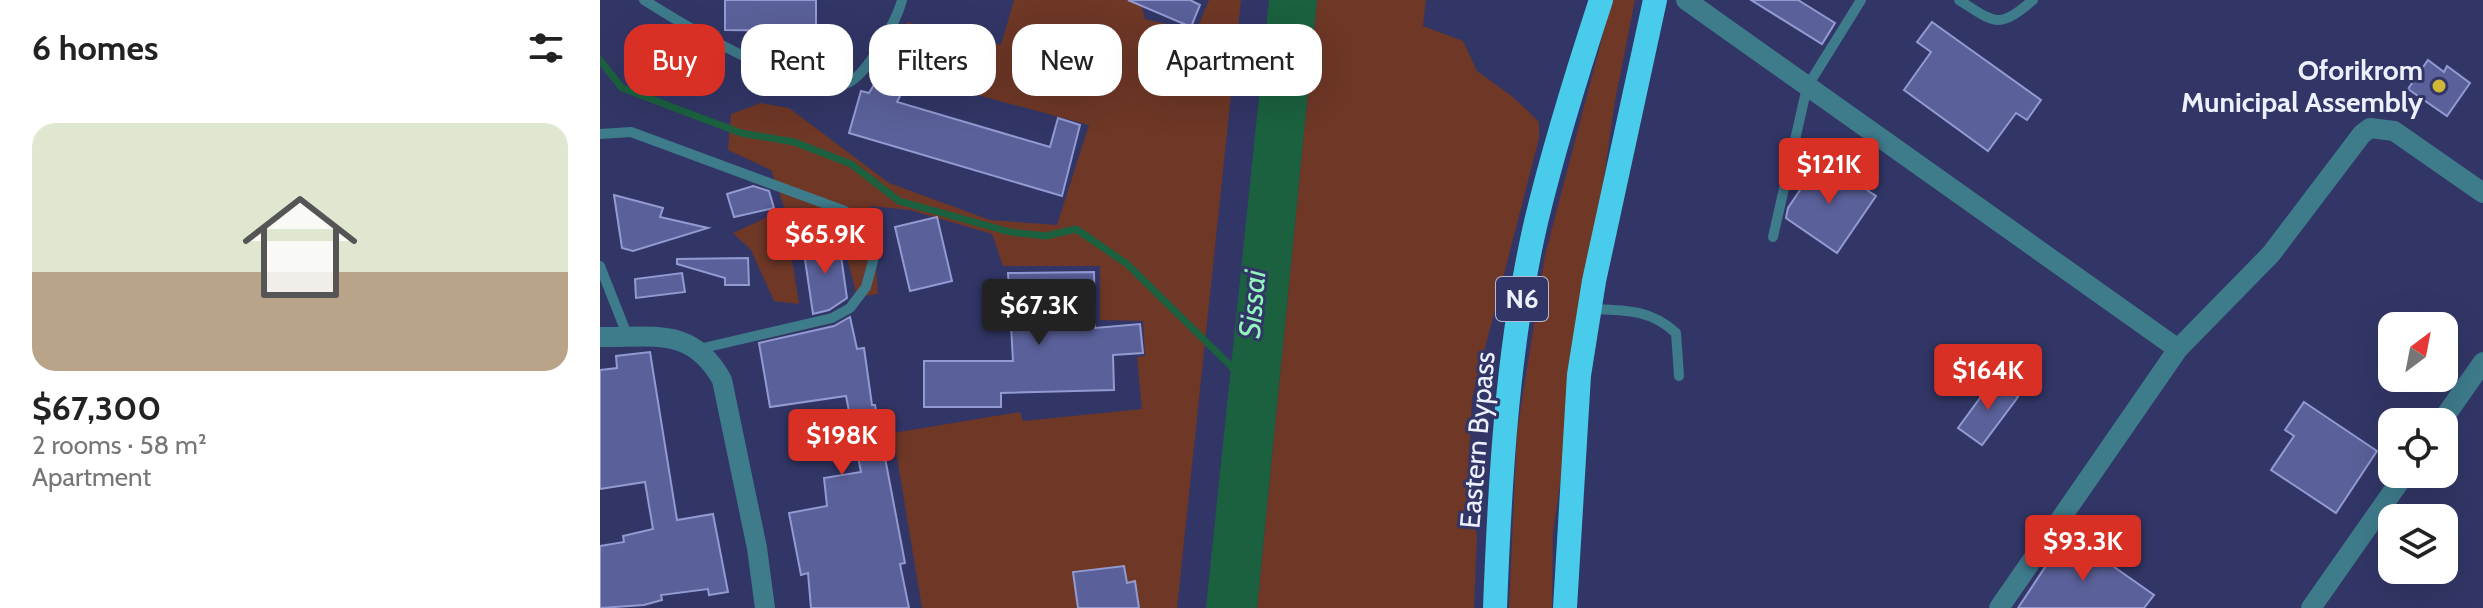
<!DOCTYPE html>
<html lang="en">
<head>
<meta charset="utf-8">
<style>
	body { margin:0; font-family:Cabin,sans-serif; background:#f6f6f6; color:#222; height:100vh; display:flex; flex-direction:column; font-size:30px; white-space:nowrap }
	* { box-sizing:border-box; margin:0 }
	p { font-size:26px; color:#767676 }
	.icon { flex:none; width:44px; height:44px; fill:none; stroke:currentColor; stroke-width:2; stroke-linecap:round; stroke-linejoin:round }
	.map { position:relative; flex:1; overflow:hidden }
	.side { display:flex; flex-direction:column; background:#fff; width:600px }
	.side>* { flex:none }
	.banner { position:absolute; left:24px; top:24px; width:760px; height:72px; display:flex; gap:16px }
	.needle { width:52px; rotate:32deg }
	.tools { position:absolute; left:1778px; top:312px; display:grid; gap:16px }
	.tools a { display:grid; place-items:center; width:80px; height:80px; border-radius:16px; background:#fff; box-shadow:0 8px 32px #0002; font-size:40px }
	.price { position:absolute; translate:-50% -68px; padding:0 18px; border-radius:8px; background:#d93025; color:#fff; font-size:26px; line-height:52px; filter:drop-shadow(0 2px 4px #0008) }
	.price::after { content:''; position:absolute; left:50%; top:48px; width:24px; height:18px; margin-left:-12px; background:inherit; clip-path:polygon(0 0,100% 0,50% 100%) }
	.price.active { background:#222; color:#fff }
	ul { padding:0; list-style:none }
	li { display:grid; align-content:center; gap:16px; height:424px; padding:0 32px }
	li+li { border-top:2px solid #e0e0e0 }
	li span { display:grid; place-items:center; height:248px; border-radius:24px; color:#555 }
	li>.icon { margin-inline-start:auto }
	span .icon { width:144px; height:144px; fill:#fffc; stroke-width:1 }
	li b { font-size:34px }
	h2 { display:flex; justify-content:space-between; align-items:center; height:96px; padding:0 32px; font-size:34px }
	.tag { padding:0 28px; border-radius:24px; background:#fff; box-shadow:0 8px 32px #0002; font-size:28px; line-height:72px }
	.tag.active { background:#d93025; color:#fff }
	main { display:flex; flex:1; min-height:0 }
	.map>svg:first-child { display:block }
	.green { fill:#6e3726 }
	.water { fill:#1b613f }
	.lines { fill:none; stroke-linecap:round; stroke-linejoin:round }
	.stream { stroke:#1b613f; stroke-width:7 }
	.building { fill:#5a6099; stroke:#929ad2; stroke-width:2 }
	.lane { stroke:#3e7b8b; stroke-width:10 }
	.street { stroke:#3e7b8b; stroke-width:20 }
	.highway { stroke:#49ccec; stroke-width:24 }
	.poi-dot { fill:#d1b736; stroke:#323666; stroke-width:3 }
	.labels { text-anchor:middle; dominant-baseline:central; stroke-width:6; stroke-linejoin:round; paint-order:stroke }
	.shield { fill:#323666; stroke:#b6b9d0; stroke-width:2 }
	.shield-label { font-size:26px; font-weight:bold; fill:#eef1fd }
	.poi-label { font-size:28px; font-weight:bold; fill:#eef1fd; stroke:#323666; text-anchor:end }
	.street-label { font-size:28px; fill:#eef1fd; stroke:#323666 }
	.water-label { font-size:30px; font-style:italic; fill:#94f4bd; stroke:#323666 }
</style>
</head>
<body>
<main>
<section class="side">
<h2>6 homes<svg class="icon" aria-label="filters" viewBox="0 0 24 24"><path d="M4 7h16M4 17h16"/><circle cx="9" cy="7" r="2"/><circle cx="15" cy="17" r="2"/></svg></h2>
<ul>
<li><span style="background:linear-gradient(#dfe7d0 60%,#b9a48a 0)"><svg class="icon" aria-label="home" viewBox="0 0 24 24"><path d="M3 11l9-7 9 7M6 9v11h12V9"/></svg></span><div><b>$67,300</b><p>2 rooms · 58 m²</p><p>Apartment</p></div></li>
</ul>
</section>
<div class="map">
<svg width="1883" height="608" viewBox="0 0 1883 608">
	<rect width="100%" height="100%" fill="#323666"/>
	<g class="green">
		<path d="M414,0H540L545,19L596,31L609,0H641L577,608H322L293,433L420,412L423,421L542,409L537,357L545,356L543,321L500,320V266H403L392,234L310,210L271,206L278,294L257,297L240,229L189,240L199,304L174,301L151,250L133,233L185,209L171,170L128,150L131,114L161,103L189,108L289,183L390,220L457,225L489,125L292,72L307,22L401,45Z"/>
		<path d="M717,0H826L823,26L863,41L877,71L913,97L939,122V138L872,399L867,497L877,535L874,608H657Z"/>
		<path d="M1012,0H1035L1015,101L953,533L952,608H909L917,432L945,255Z"/>
	</g>
	<path class="water" d="M669,0H717L657,608H606Z"/>
	<g class="lines">
		<path class="stream" d="M0,60L22,88L141,133L194,142L251,164L299,201L410,232L446,236L476,229L527,264L638,373"/>
	</g>
	<g class="building">
		<path d="M125,0H216V31L125,30Z"/>
		<path d="M528,0H590L600,5L591,27Z"/>
		<path d="M1151,0H1198L1235,23L1222,44Z"/>
		<path d="M1332,22L1441,100L1427,120L1416,113L1388,151L1304,90L1331,52L1317,42Z"/>
		<path d="M1828,60L1844,72L1847,66L1870,83L1847,116L1808,89Z"/>
		<path d="M281,73L305,86L297,102L450,147L458,118L480,125L462,196L249,133L261,91L269,93Z"/>
		<path d="M1221,159L1276,196L1237,253L1186,218L1188,208Z"/>
		<path d="M153,186L169,191L174,208L134,217L127,194Z"/>
		<path d="M14,195L63,208L60,217L108,228L33,251L22,248Z"/>
		<path d="M337,217L352,281L310,291L295,227Z"/>
		<path d="M239,242L247,298L229,310L213,314L203,246Z"/>
		<path d="M148,258L149,285H125V278L77,264V259Z"/>
		<path d="M494,272L495,328L540,324L543,353L513,355L514,390L401,393V407H324V361H413L408,273Z"/>
		<path d="M82,273L85,292L36,298L35,279Z"/>
		<path d="M250,317L257,349L264,348L272,405H275L305,563L300,564L309,608H211L208,573L201,575L189,513L227,506L224,478L261,472L246,396L170,407L159,343L234,326Z"/>
		<path d="M50,352L77,520L113,514L128,592L109,595L108,589L61,595L62,600L44,605L0,608V546L24,542L23,536L53,529L45,482L0,489V370L17,368L16,356Z"/>
		<path d="M1394,379L1418,397L1382,445L1358,428Z"/>
		<path d="M1704,402L1777,451L1736,513L1671,470L1694,436L1685,430Z"/>
		<path d="M1467,534L1554,595L1544,608H1418Z"/>
		<path d="M524,566L527,583L535,581L539,608H478L473,572Z"/>
	</g>
	<g class="lines">
		<g class="lane">
			<path d="M44,0C82,24 203,97 245,84C266,78 297,20 302,0"/>
			<path d="M1359,0C1395,23 1398,30 1433,0"/>
			<path d="M0,134L31,132L245,211L266,237L273,261L266,287L250,308L232,318L99,349"/>
			<path d="M1173,237L1207,87L1261,0"/>
			<path d="M0,266L28,337"/>
			<path d="M989,309C1024,310 1050,309 1076,333L1079,376"/>
		</g>
		<g class="street">
			<path d="M1086,0L1578,349"/>
			<path d="M0,337C54,338 92,326 122,380L157,548L165,608"/>
			<path d="M1841,422L1883,362"/>
			<path d="M1399,608L1578,349L1671,254L1762,134L1770,128L1794,131L1883,193"/>
			<path d="M1711,608L1805,474"/>
		</g>
		<g class="highway">
			<path d="M895,608C900,479 907,348 936,222C954,147 977,73 1001,0"/>
			<path d="M965,608L979,375L994,281L1055,0"/>
		</g>
	</g>
	<circle class="poi-dot" cx="1839" cy="86" r="8"/>
	<g class="labels">
		<rect class="shield" x="896" y="277" width="52" height="44" rx="6"/>
		<g class="shield-label">
			<text x="922" y="299">N6</text>
		</g>
		<g class="poi-label">
			<text x="1823" y="70">Oforikrom<tspan x="1823" dy="32">Municipal Assembly</tspan></text>
		</g>
		<g class="street-label">
			<text transform="translate(877 440) rotate(-85)">Eastern Bypass</text>
		</g>
		<g class="water-label">
			<text transform="translate(652 304) rotate(-85)">Sissai</text>
		</g>
	</g>
</svg>
<div class="tools">
<a><svg class="needle" viewBox="-14 -14 28 28"><path d="M0-13l5 13h-10z" fill="#e53935"/><path d="M0 13l5-13h-10z" fill="#767676"/></svg></a>
<a><svg class="icon" aria-label="locate" viewBox="0 0 24 24"><circle cx="12" cy="12" r="6"/><path d="M12 2v4M12 18v4M2 12h4M18 12h4"/></svg></a>
<a><svg class="icon" aria-label="layers" viewBox="0 0 24 24"><path d="M12 4l9 5-9 5-9-5zM3 14l9 5 9-5"/></svg></a>
</div>
<b class="price" style="left:1229px;top:206px">$121K</b>
<b class="price" style="left:225px;top:276px">$65.9K</b>
<b class="price active" style="left:439px;top:347px">$67.3K</b>
<b class="price" style="left:1388px;top:412px">$164K</b>
<b class="price" style="left:242px;top:477px">$198K</b>
<b class="price" style="left:1483px;top:583px">$93.3K</b>
<div class="banner">
<a class="tag active">Buy</a>
<a class="tag">Rent</a>
<a class="tag">Filters</a>
<a class="tag">New</a>
<a class="tag">Apartment</a>
</div>
</div>
</main>
</body>
</html>
